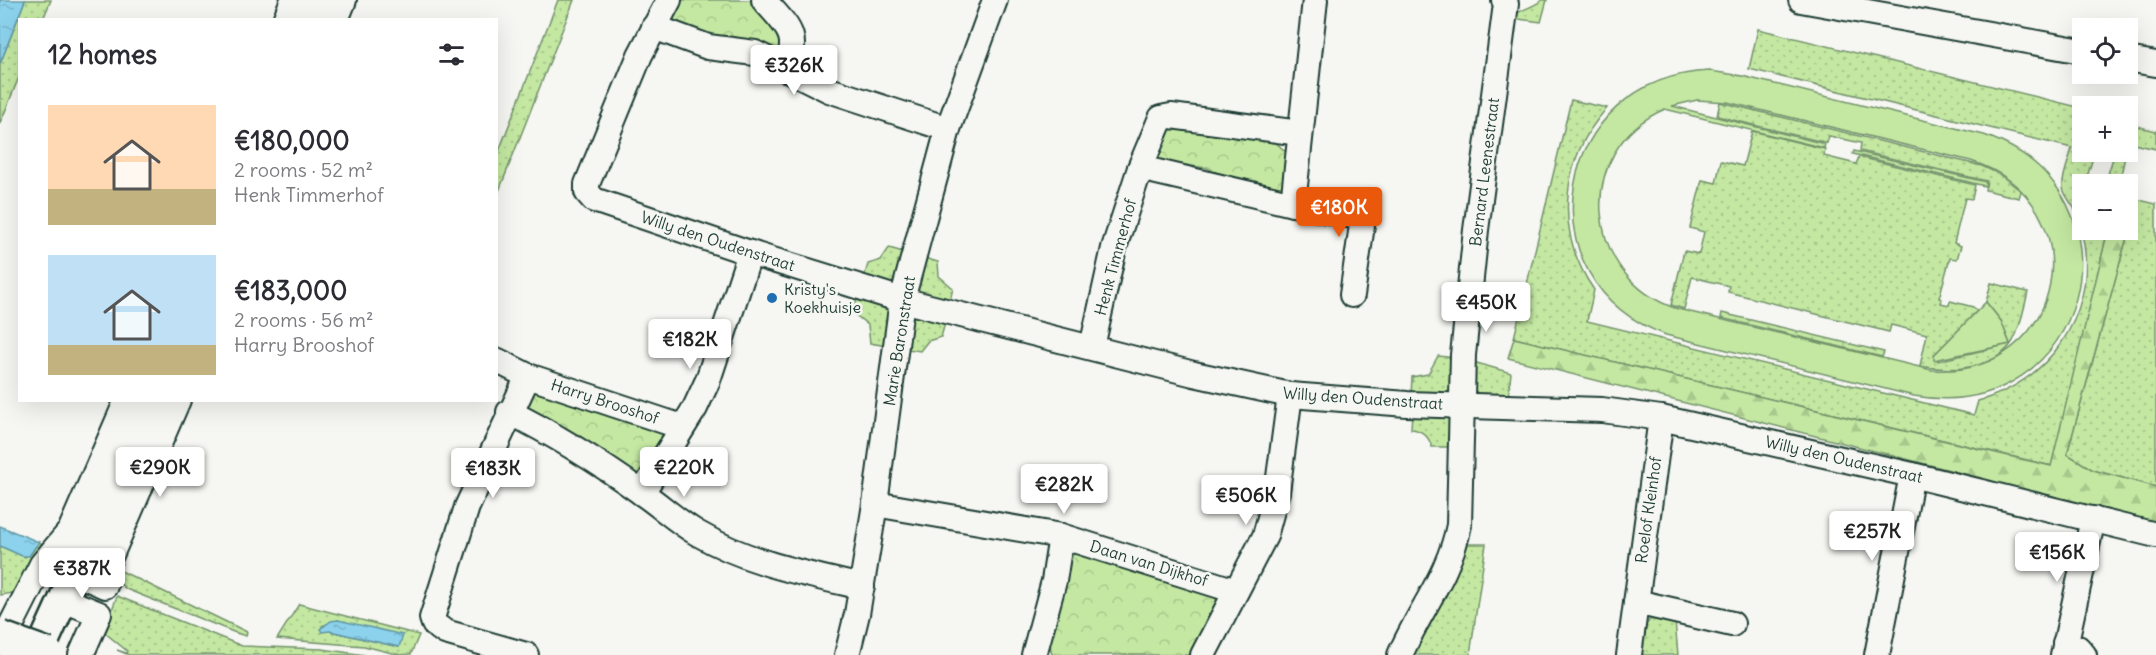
<!DOCTYPE html>
<html lang="en">
<head>
<meta charset="utf-8">
<style>
	body { margin:0; font-family:Delius,sans-serif; background:#f7f7f7; color:#2b2b33; height:100vh; display:flex; flex-direction:column; font-size:22px; white-space:nowrap }
	* { box-sizing:border-box; margin:0 }
	p { font-size:20px; color:#7c7c81 }
	.icon { flex:none; width:33px; height:33px; fill:none; stroke:currentColor; stroke-width:2; stroke-linecap:round; stroke-linejoin:round }
	.map { position:relative; flex:1; overflow:hidden }
	.side { position:absolute; left:18px; top:18px; width:480px; height:384px; display:flex; flex-direction:column; background:#fff; border-radius:0px; box-shadow:0 6px 24px #0002 }
	.side>* { flex:none }
	.fabs { position:absolute; left:2072px; top:18px; display:grid; gap:12px }
	.fabs a { display:grid; place-items:center; width:66px; height:66px; border-radius:0px; background:#fff; box-shadow:0 6px 24px #0002; font-size:30px }
	.price { position:absolute; translate:-50% -51px; padding:0 14px; border-radius:6px; background:#fff; color:#222; font-size:20px; line-height:39px; filter:drop-shadow(0 2px 3px #0008) }
	.price::after { content:''; position:absolute; left:50%; top:36px; width:18px; height:14px; margin-left:-9px; background:inherit; clip-path:polygon(0 0,100% 0,50% 100%) }
	.price.on { background:#ea580c; color:#fff }
	ul { padding:0; list-style:none }
	li { display:flex; align-items:center; gap:18px; height:150px; padding:0 30px }
	li span { display:grid; place-items:center; flex:none; width:168px; height:120px; border-radius:0px; color:#555 }
	li>.icon { margin-inline-start:auto }
	span .icon { width:72px; height:72px; fill:#fffc; stroke-width:1 }
	li b { font-size:26px }
	h2 { display:flex; justify-content:space-between; align-items:center; height:72px; padding:0 30px; font-size:26px }
	.map>svg:first-child { display:block }
	.grass { fill:url(#grass-dots); stroke:#72926b; stroke-width:1.5; fill-rule:evenodd }
	.forest { fill:url(#forest-firs); stroke:#72926b; stroke-width:1.5 }
	.park { fill:url(#park-crowns); stroke:#72926b; stroke-width:1.5 }
	.pitch { fill:#c4e8a2; stroke:#72926b; stroke-width:1.5; fill-rule:evenodd }
	.water { fill:url(#water-ripples); stroke:#6096a3; stroke-width:1.5 }
	.lines { fill:none; stroke-linecap:round; stroke-linejoin:round }
	.minor-casing { stroke:#1f3d34; stroke-width:28 }
	.tertiary-casing { stroke:#1f3d34; stroke-width:33 }
	.minor { stroke:#f6f6f2; stroke-width:24 }
	.tertiary { stroke:#f6f6f2; stroke-width:28 }
	.motorway-bridge-casing { stroke:#1f3d34; stroke-width:38; stroke-linecap:butt }
	.motorway-bridge { stroke:#f6f6f2; stroke-width:33 }
	.poi-dot { fill:#1f6fb2; stroke:#f6f6f2; stroke-width:2 }
	.labels { text-anchor:middle; dominant-baseline:central; stroke-width:5; stroke-linejoin:round; paint-order:stroke }
	.street-label { font-size:16px; fill:#1f3d34; stroke:#f6f6f2 }
	.poi-label { font-size:16px; fill:#1f3d34; stroke:#f6f6f2; text-anchor:start }
</style>
</head>
<body>
<div class="map">
<svg width="2156" height="655" viewBox="0 0 2156 655">
	<defs>
		<pattern id="grass-dots" width="8" height="8" patternUnits="userSpaceOnUse" patternTransform="scale(1.5)"><rect width="8" height="8" fill="#c4e8a2"/><path d="M2 2h.1M6 6h.1" fill="none" stroke="#a8c88c" stroke-width="1.8" stroke-linecap="round"/></pattern>
		<pattern id="forest-firs" width="22" height="20" patternUnits="userSpaceOnUse" patternTransform="scale(1.5)"><rect width="22" height="20" fill="#c4e8a2"/><path d="M5 1l3.5 6h-7zM16 11l3.5 6h-7z" fill="#a8c88c"/></pattern>
		<pattern id="park-crowns" width="20" height="18" patternUnits="userSpaceOnUse" patternTransform="scale(1.5)"><rect width="20" height="18" fill="#c4e8a2"/><path d="M2 6a3 3 0 1 1 6 0M12 15a3 3 0 1 1 6 0" fill="none" stroke="#a8c88c"/></pattern>
		<pattern id="water-ripples" width="26" height="14" patternUnits="userSpaceOnUse" patternTransform="scale(1.5)"><rect width="26" height="14" fill="#8cd2ed"/><path d="M2 4q2-2 4 0t4 0M15 11q2-2 4 0t4 0" fill="none" stroke="#78b5cc"/></pattern>
	</defs>
	<rect width="100%" height="100%" fill="#f6f6f2"/>
	<filter id="ink" filterUnits="userSpaceOnUse"><feTurbulence type="fractalNoise" baseFrequency=".0167" numOctaves="2"/><feDisplacementMap in="SourceGraphic" scale="12" xChannelSelector="R" yChannelSelector="G"/><feConvolveMatrix kernelMatrix="1 2 1 2 8 2 1 2 1" color-interpolation-filters="sRGB"/></filter>
	<g filter="url(#ink)">
		<g class="grass">
			<path d="M25,0H51L43,19L20,20L19,77L0,124V64Z"/>
			<path d="M558,0H574L497,196V156Z"/>
			<path d="M1542,0H1547L1541,22L1511,18C1519,9 1533,8 1542,0Z"/>
			<path d="M1758,29L2082,108V152H2126L2119,184H2105L2113,158L2094,154L2085,184H2082V230H2108L2052,466L1514,338L1571,100L1607,108C1560,160 1554,232 1594,290L1587,321L1974,415L1978,401C2048,382 2095,317 2084,244C2082,232 2079,220 2074,208C2071,202 2064,195 2063,188C2061,178 2070,158 2072,148L1749,69Z"/>
			<path d="M1720,102L1982,166L1999,174L2021,191L2019,198L1985,190L1987,181L1860,151L1861,143L1829,136L1827,143L1717,116Z"/>
			<path d="M2127,119L2134,120L2133,125L2156,131V149L2129,143L2127,149Z"/>
			<path d="M1752,131L1825,149L1824,156L1856,164L1859,157L1975,185L1972,199L1965,198L1954,243L1961,246L1957,259L1950,258L1939,298L1942,299L1941,303L1949,305L1950,301L1973,307L1977,311L1935,354L1938,361L2010,344L2001,321L1986,302L1991,283L2028,292C2024,308 2021,326 2013,341C1996,370 1949,372 1920,366L1927,334L1891,325L1889,332L1728,292L1729,286L1692,277L1684,309L1671,305L1684,251L1699,254L1704,232L1690,228L1702,180L1716,183L1721,161L1743,166Z"/>
			<path d="M2127,197L2156,204V487L2093,470L2067,454L2130,226Z"/>
			<path d="M889,248L907,253L897,281L891,285L863,281L868,264L881,260Z"/>
			<path d="M921,257L938,262L939,276L953,288L949,305L916,292Z"/>
			<path d="M858,296L888,309L887,346L870,343L868,325L853,313Z"/>
			<path d="M1722,313L1884,352L1882,357L1721,318Z"/>
			<path d="M918,315L946,320L941,337L928,341L920,351L902,348L911,319Z"/>
			<path d="M1438,356L1456,358L1452,388L1447,394L1411,395L1412,377L1428,374Z"/>
			<path d="M1470,361L1511,373L1508,399C1473,396 1472,396 1470,361Z"/>
			<path d="M1412,412L1444,415L1451,422L1453,447H1432C1429,437 1422,430 1411,429Z"/>
			<path d="M39,542L45,545L25,571L12,593L0,595V546L25,557L31,553Z"/>
			<path d="M1467,544H1486L1470,655H1412Z"/>
			<path d="M121,571L247,632L246,636L236,633L126,589L116,580Z"/>
			<path d="M117,596L242,646L322,649L365,655H129L117,650L126,653L127,651L104,632Z"/>
			<path d="M299,604L419,635L411,654L400,655L364,646L277,639ZM338,620L399,647L330,631L322,626Z"/>
			<path d="M1653,616L1675,621L1678,655H1640L1644,627Z"/>
		</g>
		<path class="forest" d="M2127,205L2130,226L2067,454L2093,470L2156,487V527L2051,500L1989,480L1508,358L1514,338L2051,466L2108,230H2127Z"/>
		<g class="park">
			<path d="M678,0H754L784,34L781,53L717,42L673,24L671,17Z"/>
			<path d="M1165,127L1271,138L1286,152L1290,164L1289,178L1281,189L1271,193L1243,185L1207,168L1160,162L1155,154Z"/>
			<path d="M531,389L658,428L663,436L645,472L637,477L524,407Z"/>
			<path d="M1084,553L1210,592L1218,601L1217,612L1195,655H1052L1049,639L1068,560L1074,554Z"/>
		</g>
		<g class="pitch">
			<path d="M1710,71L1742,76L1984,135C2148,192 2089,426 1914,396L1666,335C1519,282 1554,77 1710,71ZM1697,100L1727,102L1971,161C2099,202 2066,379 1932,370L1678,309C1583,279 1572,149 1665,109L1824,148L1825,144L1672,106Z"/>
			<path d="M1854,151L1986,182L1985,186L1853,154Z"/>
			<path d="M1986,302L2001,321L2010,344L1934,360V355Z"/>
		</g>
		<g class="water">
			<path d="M0,0H25L0,64Z"/>
			<path d="M0,527V526L39,542L29,556H22L0,546Z"/>
			<path d="M338,620L403,635L399,647L330,631L322,632L320,629L331,621Z"/>
		</g>
		<g class="lines">
			<g class="minor-casing">
				<g id="minor">
					<path d="M669,0L640,55L587,184V192L594,200L750,253L902,300L1194,374L1290,395L1407,404L1602,410L1661,418L1912,475L2156,535"/>
					<path d="M764,0C786,26 802,35 785,69"/>
					<path d="M1801,0L2082,51"/>
					<path d="M285,20L293,0"/>
					<path d="M336,20L344,0"/>
					<path d="M654,27L708,47L755,53L829,90L948,129"/>
					<path d="M2127,59L2156,64"/>
					<path d="M1140,168L1161,118L1171,116L1300,133"/>
					<path d="M1293,204L1363,218L1352,295"/>
					<path d="M1092,347L1114,248L1140,168L1293,204L1315,0"/>
					<path d="M496,360L528,376L682,427"/>
					<path d="M509,412C556,435 600,463 642,493C661,506 678,522 697,533C748,563 806,574 862,587"/>
					<path d="M642,493L695,408L708,380L750,253"/>
					<path d="M875,504L1061,536L1236,591"/>
					<path d="M76,573L105,586L108,562L178,400"/>
					<path d="M64,600L99,614L81,655"/>
					<path d="M1636,602L1732,624"/>
					<path d="M2065,643L2078,648L2084,655"/>
					<path d="M0,647L42,564L70,531L127,400"/>
					<path d="M526,655L445,632L434,624L432,618L467,507L528,376"/>
					<path d="M847,655L857,614L875,504L902,300L948,129L995,0"/>
					<path d="M1034,655L1054,581L1061,536"/>
					<path d="M1203,655L1265,536L1277,492L1290,395"/>
					<path d="M1400,655C1419,611 1450,573 1459,525L1463,355L1476,230L1506,4L1504,0"/>
					<path d="M1629,655L1661,418"/>
					<path d="M1877,655L1912,475"/>
					<path d="M2063,655L2093,519"/>
				</g>
			</g>
			<g class="tertiary-casing">
				<g id="tertiary">
					<path d="M311,20L319,0"/>
					<path d="M38,655L154,400"/>
				</g>
			</g>
			<use href="#minor" class="minor"/>
			<use href="#tertiary" class="tertiary"/>
			<g class="motorway-bridge-casing">
				<path id="motorway-bridge" d="M0,638L47,655"/>
			</g>
			<use href="#motorway-bridge" class="motorway-bridge"/>
		</g>
	</g>
	<circle class="poi-dot" cx="772" cy="298" r="6"/>
	<g class="labels">
		<g class="street-label">
			<text transform="translate(1484 172) rotate(-83)">Bernard Leenestraat</text>
			<text transform="translate(718 241) rotate(18)">Willy den Oudenstraat</text>
			<text transform="translate(1115 257) rotate(-75)">Henk Timmerhof</text>
			<text transform="translate(899 341) rotate(-81)">Marie Baronstraat</text>
			<text transform="translate(1363 398) rotate(4)">Willy den Oudenstraat</text>
			<text transform="translate(605 401) rotate(18)">Harry Brooshof</text>
			<text transform="translate(1844 459) rotate(13)">Willy den Oudenstraat</text>
			<text transform="translate(1648 510) rotate(-82)">Roelof Kleinhof</text>
			<text transform="translate(1149 563) rotate(17)">Daan van Dijkhof</text>
		</g>
		<g class="poi-label">
			<text x="784" y="289">Kristy's<tspan x="784" dy="18">Koekhuisje</tspan></text>
		</g>
	</g>
</svg>
<div class="fabs">
<a><svg class="icon" aria-label="locate" viewBox="0 0 24 24"><circle cx="12" cy="12" r="6"/><path d="M12 2v4M12 18v4M2 12h4M18 12h4"/></svg></a>
<a>+</a>
<a>−</a>
</div>
<b class="price" style="left:794px;top:96px">€326K</b>
<b class="price on" style="left:1339px;top:238px">€180K</b>
<b class="price" style="left:1486px;top:333px">€450K</b>
<b class="price" style="left:690px;top:370px">€182K</b>
<b class="price" style="left:160px;top:498px">€290K</b>
<b class="price" style="left:684px;top:498px">€220K</b>
<b class="price" style="left:493px;top:499px">€183K</b>
<b class="price" style="left:1064px;top:515px">€282K</b>
<b class="price" style="left:1246px;top:526px">€506K</b>
<b class="price" style="left:1872px;top:562px">€257K</b>
<b class="price" style="left:2057px;top:583px">€156K</b>
<b class="price" style="left:82px;top:599px">€387K</b>
<section class="side">
<h2>12 homes<svg class="icon" aria-label="filters" viewBox="0 0 24 24"><path d="M4 7h16M4 17h16"/><circle cx="9" cy="7" r="2"/><circle cx="15" cy="17" r="2"/></svg></h2>
<ul>
<li><span style="background:linear-gradient(#ffd9b3 70%,#c2b280 0)"><svg class="icon" aria-label="home" viewBox="0 0 24 24"><path d="M3 11l9-7 9 7M6 9v11h12V9"/></svg></span><div><b>€180,000</b><p>2 rooms · 52 m²</p><p>Henk Timmerhof</p></div></li>
<li><span style="background:linear-gradient(#bfe0f5 75%,#c2b280 0)"><svg class="icon" aria-label="home" viewBox="0 0 24 24"><path d="M3 11l9-7 9 7M6 9v11h12V9"/></svg></span><div><b>€183,000</b><p>2 rooms · 56 m²</p><p>Harry Brooshof</p></div></li>
</ul>
</section>
</div>
</body>
</html>
